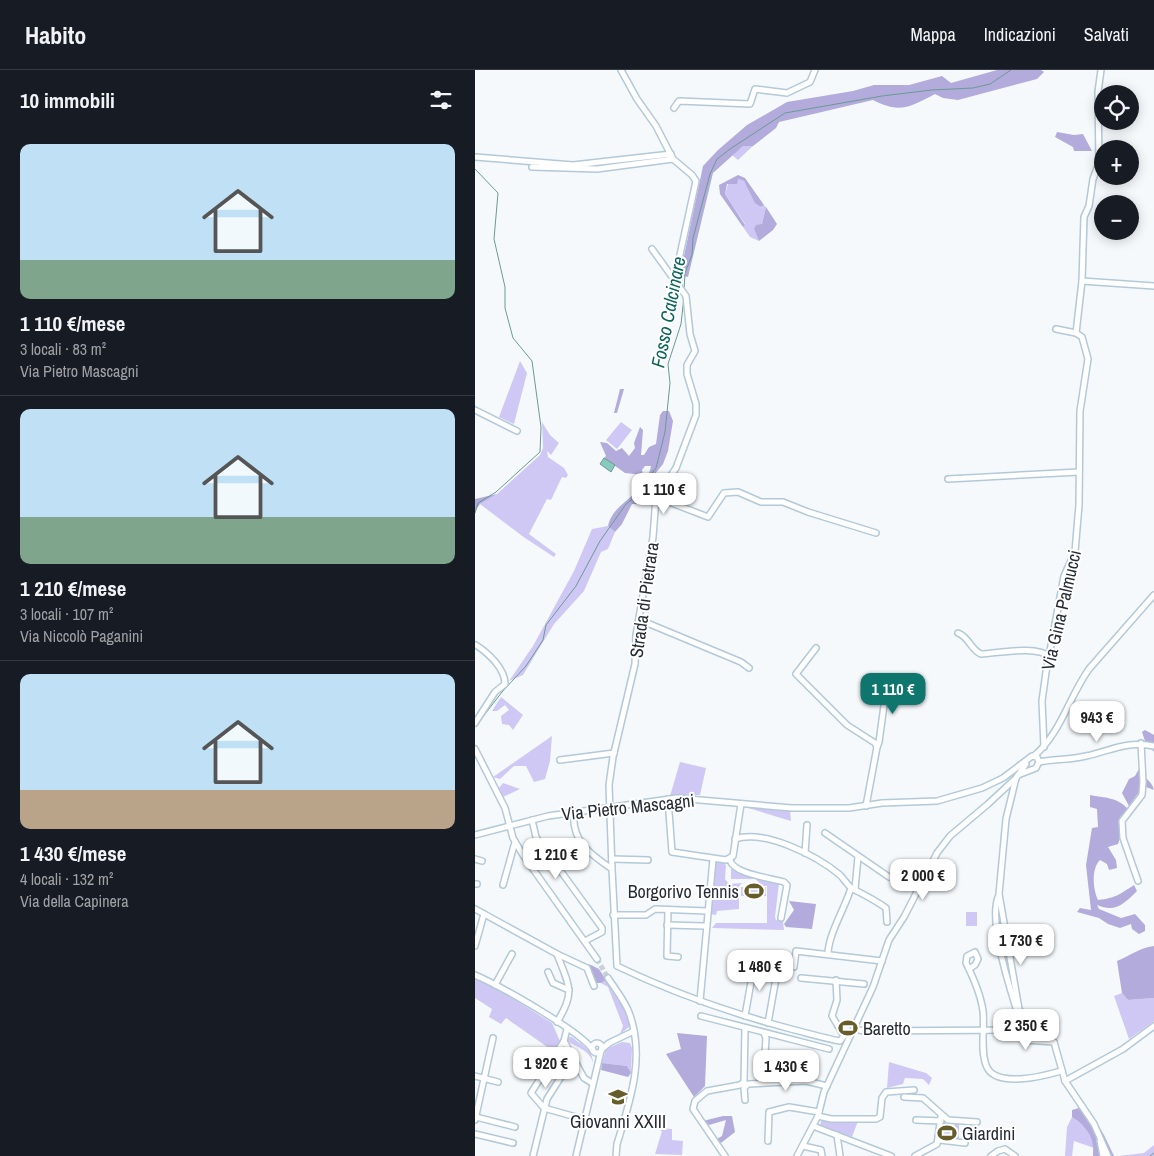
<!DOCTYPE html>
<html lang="it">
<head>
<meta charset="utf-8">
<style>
	body { margin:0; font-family:"Archivo Narrow",sans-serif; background:#242831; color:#f1f3f6; height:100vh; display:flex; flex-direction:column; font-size:19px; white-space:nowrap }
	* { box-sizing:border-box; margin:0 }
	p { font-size:16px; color:#9ea1a6 }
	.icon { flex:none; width:28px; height:28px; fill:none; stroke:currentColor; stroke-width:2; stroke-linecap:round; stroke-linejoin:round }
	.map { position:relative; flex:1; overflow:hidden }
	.panel { display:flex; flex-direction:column; background:#171b24; width:475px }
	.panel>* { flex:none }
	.buttons { position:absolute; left:619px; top:15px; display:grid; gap:10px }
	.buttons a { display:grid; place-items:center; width:45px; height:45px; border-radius:50%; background:#171b24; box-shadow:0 2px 12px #0003; font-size:25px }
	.price { position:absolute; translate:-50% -42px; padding:0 11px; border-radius:10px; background:#fff; color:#222; font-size:16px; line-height:32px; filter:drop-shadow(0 1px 2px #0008) }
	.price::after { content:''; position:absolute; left:50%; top:30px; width:15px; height:11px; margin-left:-8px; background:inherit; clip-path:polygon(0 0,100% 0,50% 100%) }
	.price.current { background:#0f766e; color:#fff }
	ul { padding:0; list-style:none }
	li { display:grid; align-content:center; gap:10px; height:265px; padding:0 20px }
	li+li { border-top:1px solid #363941 }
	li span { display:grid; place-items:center; height:155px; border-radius:10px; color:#555 }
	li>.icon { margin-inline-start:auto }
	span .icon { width:90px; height:90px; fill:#fffc; stroke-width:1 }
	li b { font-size:21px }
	h2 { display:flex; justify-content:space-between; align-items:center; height:60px; padding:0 20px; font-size:21px }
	header { display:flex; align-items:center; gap:30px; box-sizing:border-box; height:70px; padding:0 25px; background:#171b24; border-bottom:1px solid #363941 }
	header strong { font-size:24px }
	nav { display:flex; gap:28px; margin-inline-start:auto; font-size:18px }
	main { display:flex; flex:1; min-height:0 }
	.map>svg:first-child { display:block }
	.green { fill:#cfc8f4 }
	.forest { fill:#b2abdc }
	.water { fill:#88cabe; stroke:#6a9b94 }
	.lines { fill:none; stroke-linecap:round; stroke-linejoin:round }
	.stream { stroke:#6a9b94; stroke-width:1 }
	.minor-tunnel { stroke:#cbd0d4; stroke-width:5; stroke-dasharray:5 2.5; stroke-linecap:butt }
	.minor-casing { stroke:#b3c9d8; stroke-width:8 }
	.minor { stroke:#fff; stroke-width:5 }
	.labels { text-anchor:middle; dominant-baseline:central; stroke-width:4; stroke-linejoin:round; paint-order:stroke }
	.street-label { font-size:18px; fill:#252d33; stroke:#fff }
	.poi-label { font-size:18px; fill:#252d33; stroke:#fff; text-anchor:start }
	.water-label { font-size:19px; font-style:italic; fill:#09665b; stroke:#fff }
</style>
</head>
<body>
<header>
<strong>Habito</strong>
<nav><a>Mappa</a><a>Indicazioni</a><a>Salvati</a></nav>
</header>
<main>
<section class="panel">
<h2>10 immobili<svg class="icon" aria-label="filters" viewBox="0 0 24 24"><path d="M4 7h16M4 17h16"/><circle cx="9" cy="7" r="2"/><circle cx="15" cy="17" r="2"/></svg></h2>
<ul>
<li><span style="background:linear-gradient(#bfe0f5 75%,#7fa58c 0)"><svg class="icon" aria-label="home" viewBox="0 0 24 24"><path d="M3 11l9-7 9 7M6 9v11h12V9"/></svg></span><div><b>1 110 €/mese</b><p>3 locali · 83 m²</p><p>Via Pietro Mascagni</p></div></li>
<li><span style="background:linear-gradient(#bfe0f5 70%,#7fa58c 0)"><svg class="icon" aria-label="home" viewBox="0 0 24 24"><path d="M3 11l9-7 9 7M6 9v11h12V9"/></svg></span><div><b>1 210 €/mese</b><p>3 locali · 107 m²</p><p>Via Niccolò Paganini</p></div></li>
<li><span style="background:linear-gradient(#bfe0f5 75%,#b9a48a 0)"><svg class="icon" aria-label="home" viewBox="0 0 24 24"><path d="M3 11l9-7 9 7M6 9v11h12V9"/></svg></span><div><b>1 430 €/mese</b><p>4 locali · 132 m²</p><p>Via della Capinera</p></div></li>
</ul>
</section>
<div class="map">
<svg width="679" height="1086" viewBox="0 0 679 1086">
	<rect width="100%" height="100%" fill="#f5f9fc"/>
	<g class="green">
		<path d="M269,75L278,76L263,90L256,84Z"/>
		<path d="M263,109L269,111L286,137L289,135L291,137L287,154L279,159L284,171L275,167L268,157L270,154L250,124L253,114Z"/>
		<path d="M45,291L52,303L39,354L24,347Z"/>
		<path d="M67,352L75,365L84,373L76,385L72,381L73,387L89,398L93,405L91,408L87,407L76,430L72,429L54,464L81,484L79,487L50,468L5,434L22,424L65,385L68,378Z"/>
		<path d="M146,352L157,360L142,379L131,370Z"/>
		<path d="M133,456L140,462L133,479L126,482L109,521L79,554L48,605L34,611L58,576L99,501L117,459Z"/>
		<path d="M26,627L48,645L38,660L34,655L27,654L26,646L34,640L30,635L22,641H17Z"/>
		<path d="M77,666L75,691L70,709L59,712L51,696H39L25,709L18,707Z"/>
		<path d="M205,692L231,698L225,725L195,726Z"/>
		<path d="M28,713L45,719L28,727L24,718Z"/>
		<path d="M270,736L315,740L316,751L270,737Z"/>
		<path d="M240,792H247L251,795L250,809L254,814L267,813L264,816V839L242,841L241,845L235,844Z"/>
		<path d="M256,799L304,813L300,847L301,850L308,851L309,860L237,858L241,853H292V816H286L281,809H256Z"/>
		<rect x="266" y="817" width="25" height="9"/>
		<rect x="491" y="842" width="11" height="14"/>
		<path d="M0,908L29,923L77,953L85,971L78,981L31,948L26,954L14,947L17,939L0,928Z"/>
		<path d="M131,910C137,924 157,943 154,957L145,964L148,956L133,917L126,913Z"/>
		<path d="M647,923L653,930L679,928V951L654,969L639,926Z"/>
		<path d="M93,967H97C106,975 118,979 118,993C115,980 101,977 92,971Z"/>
		<path d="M147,972L155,973L157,978L156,1003L152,996L127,993L131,979Z"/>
		<path d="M414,992L451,1003L457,1008L454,1015L448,1009L430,1008L428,1014L412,1018Z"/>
		<path d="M597,1047L616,1062L619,1078L599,1071L597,1086H590L592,1057Z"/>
		<path d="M347,1048L383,1051L377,1067L345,1055Z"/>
		<path d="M468,1052H471L472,1055L479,1057L480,1054H484V1069L470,1068Z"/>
		<path d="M176,1057L197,1059V1070L208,1071L207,1085L180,1084L187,1061Z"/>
		<path d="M679,1075V1086H644L669,1083Z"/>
	</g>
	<g class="forest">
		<path d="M522,0H566L569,2L562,9L483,30L468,28L460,24C435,37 425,44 398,30L304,52L301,58L278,76H268L238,103L213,207L205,205L228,96L243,80L272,55L312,32L378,21L399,15H434L467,6L476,13Z"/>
		<path d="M582,62L599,65L608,64L617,81H599L598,77L580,67Z"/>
		<path d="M263,105L270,108L289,135L286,137L280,133L269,111L263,109L262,114H252L250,124L270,155L268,157L245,124L244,115Z"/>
		<path d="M291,137L302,154L298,160L284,171L279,159L281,155L287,154Z"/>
		<path d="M145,319H149L142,343H139Z"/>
		<path d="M188,341H194L198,351L193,381L188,394L180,404L177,425L167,434H157L147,454L140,462L133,456C137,438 153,432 163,419C165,416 165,411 168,409C173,404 175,403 176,396H170L167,400L168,405L150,403L129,388L131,386L125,372L132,373L141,381L147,378L154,386L160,378L159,373L165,357L168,360L166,385H169L174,377L181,374L185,345Z"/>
		<path d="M22,424L5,434L0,441V429Z"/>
		<path d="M670,660L679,665V682L670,671L667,662Z"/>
		<path d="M665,697C666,707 677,710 679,720L671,717L666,719L654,736L647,723L654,709L660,706Z"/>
		<path d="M615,725C630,728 642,727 653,739L645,747V768L643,774L633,777L641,790L642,798L634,800L632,794L625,790C616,799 618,819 623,830C641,828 645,824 659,815L662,821C649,834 640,843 622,835L624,839L646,848L660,844L670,855V861L664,864L657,859L656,854L645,858L633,854L624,848L602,842L605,838L616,840L611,795L617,758L623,757L622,739L615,737Z"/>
		<path d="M314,831L341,834L337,859L311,857L309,854L319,840Z"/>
		<path d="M679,876V928L653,930L647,923L642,891C654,886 667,877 679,876Z"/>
		<path d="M114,894L124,899L131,910L126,913H120Z"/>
		<path d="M202,963L232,966L230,1016L219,1027L191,984L206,979Z"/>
		<path d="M127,993L152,996L156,1003L153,1007L126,1000Z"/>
		<path d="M611,1036L629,1065L639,1086H618C620,1067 612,1057 597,1047V1040Z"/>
		<path d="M248,1046H257L260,1062L246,1073L242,1069L247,1066L251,1050L234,1055L228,1051Z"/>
	</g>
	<path class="water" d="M129,388L140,395L136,402L125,394Z"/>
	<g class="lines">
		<g class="stream">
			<path d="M0,99L23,123L19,169L30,217V238L38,268L57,291L66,357L65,382L21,422L3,433L0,443"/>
			<path d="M209,220L210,203L217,185L218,168L235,104L242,89L255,79L310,43L407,26L457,20L498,18L515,14L536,0"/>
			<path d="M0,657L27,622L51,596L68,570L71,555L101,516L125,471L151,434L169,420L172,409L181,398L190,362L195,313L193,294L206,254L209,227"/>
			<path d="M675,1086L679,1083"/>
		</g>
		<path class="minor-tunnel" d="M122,889L133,908"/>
		<g class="minor-casing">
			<g id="minor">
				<path d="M146,0L162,29L181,56L198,89L217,105L221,111L203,194L204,215"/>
				<path d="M199,38L204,31L275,34L280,19L312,23L335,12L340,0"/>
				<path d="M0,87L98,95L196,84"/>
				<path d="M57,97L122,99L198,89"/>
				<path d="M607,211L679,216"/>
				<path d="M601,263L607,211L609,147L614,136L618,109L624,93L623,22L626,0"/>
				<path d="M0,340L42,361"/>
				<path d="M473,409L604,402"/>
				<path d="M181,427L233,447L249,423L263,422L286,432H308L333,442L401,463"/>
				<path d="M165,550L266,592L274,598"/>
				<path d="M483,563C494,567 496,580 506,584C524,583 562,575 575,587"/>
				<path d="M341,578L321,604L372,655L400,673L402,677L391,736"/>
				<path d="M0,653L20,622L30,614C30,598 13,583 1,575"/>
				<path d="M402,677L404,672L410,628L408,608"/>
				<path d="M569,677L567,631L571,602L589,506L600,482L604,435L605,341L613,289L607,267L601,263L581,259"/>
				<path d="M0,679L30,738L38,768L48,785L122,889"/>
				<path d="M559,686C586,663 594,627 614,599L679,525"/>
				<path d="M85,690L139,683"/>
				<path d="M564,692C580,689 595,690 611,686C639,680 648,671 679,676"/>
				<path d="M543,705L561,698L564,692"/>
				<path d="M541,708L531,749L524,824L544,939L551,952L579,972L590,1011L619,1054L633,1086"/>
				<path d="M193,729L197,782L251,790L258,786L266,734"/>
				<path d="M99,742C96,771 115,784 137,799L142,896C198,923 256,943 316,959C332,963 349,968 365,971L369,966L357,946L362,930L361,910"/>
				<path d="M57,750L61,767L127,858V862L110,871"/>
				<path d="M350,763L414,807"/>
				<path d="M0,765L73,746L202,728L317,738H374L407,733L462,731L507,718L528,708L557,686L562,687L564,692"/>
				<path d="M260,769C290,759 342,786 365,805C369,809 373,816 378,819C390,825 400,830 411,838L412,852"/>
				<path d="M330,783L332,755"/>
				<path d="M0,789L7,791"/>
				<path d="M137,789L173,790"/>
				<path d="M255,790C258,804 296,808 309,812L312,815L306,848"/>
				<path d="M137,799L134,715L138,687L160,594L161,565L178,467L181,427L201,398L221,345V334L212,304V295L220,281L215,264L211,226L177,179"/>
				<path d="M663,811L648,768L647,751L667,725L668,712L666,673"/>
				<path d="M0,814H2"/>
				<path d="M28,815L40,772"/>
				<path d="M380,819L383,787"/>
				<path d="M523,827C514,853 533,912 541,938"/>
				<path d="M0,839L82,884C94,916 101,922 82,952"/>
				<path d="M193,840L192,886L203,887"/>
				<path d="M138,845H171L180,839L232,841"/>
				<path d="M192,855L230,856"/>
				<path d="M0,876L9,844"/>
				<path d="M353,883C354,863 370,838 376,818"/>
				<path d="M82,884L112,898L119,916"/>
				<path d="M494,899L500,895L503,889L500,882L492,886L491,893C498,907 506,926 508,941C510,958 505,979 511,995C519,1019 569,1006 586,1001"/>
				<path d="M73,902L78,913L94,920"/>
				<path d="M0,905C25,916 104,960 118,980"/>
				<path d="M133,908C140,919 151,932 155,945C170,989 155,1031 142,1074L141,1086"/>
				<path d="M326,908L389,914"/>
				<path d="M20,915L37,884"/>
				<path d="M225,931L238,789"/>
				<path d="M542,942L549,970L579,972"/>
				<path d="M226,946L354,979"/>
				<path d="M270,946L279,895"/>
				<path d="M293,953L303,897H319L321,881L407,891"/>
				<path d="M92,959L89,971L109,1008L117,1013"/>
				<path d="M380,959L389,961L545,960"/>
				<path d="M289,963L291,968L289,1000"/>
				<path d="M89,971L56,1023L69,1038L108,1049"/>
				<circle cx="122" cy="978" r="5"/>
				<path d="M127,979L134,973L159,961"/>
				<path d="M0,1006L23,1012"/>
				<path d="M590,1011L648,979L679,956"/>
				<path d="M429,1027L448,1028L473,1050L502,1052"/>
				<path d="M270,1030L269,1018L273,1014L331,1011L352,1016"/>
				<path d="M343,1046L356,1049H401L405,1047L407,1028L411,1022L439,1020"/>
				<path d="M1,1047L40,1057"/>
				<path d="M0,1050L18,968"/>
				<path d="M441,1050L466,1051"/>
				<path d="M338,1056L416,1086"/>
				<path d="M0,1064L38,1073"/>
				<path d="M362,1065L365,1086"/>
				<path d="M465,1070L490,1073"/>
				<path d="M293,1071L294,1042L314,1037L344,1042"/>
				<path d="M625,1071L628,1086"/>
				<path d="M328,1076L346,1080L347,1086"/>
				<path d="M58,1086L72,1029L98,988"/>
				<path d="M101,1086L126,981"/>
				<path d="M250,1086L218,1039L220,1031L232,1021L265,1015L269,1012L270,958"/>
				<path d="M322,1086L343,1046L349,1022L398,917L414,870L429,847L462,783L475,766L513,734L541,708L551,694"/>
				<path d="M440,1086L462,1074L466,1046"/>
				<path d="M516,1086L523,1081L530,1079L540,1086"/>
			</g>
		</g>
		<use href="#minor" class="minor"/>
	</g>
	<defs>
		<g id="stadium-bare" transform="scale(1.5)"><path d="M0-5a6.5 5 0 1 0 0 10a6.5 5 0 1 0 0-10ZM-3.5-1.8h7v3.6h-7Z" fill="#665d2a" stroke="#fff" stroke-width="2.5" paint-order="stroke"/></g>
		<g id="school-bare" transform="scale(1.5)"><path d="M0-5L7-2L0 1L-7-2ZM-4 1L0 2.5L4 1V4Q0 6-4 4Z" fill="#665d2a" stroke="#fff" stroke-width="2.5" paint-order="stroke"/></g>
	</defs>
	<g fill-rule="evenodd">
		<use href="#stadium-bare" x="279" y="821"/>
		<use href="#stadium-bare" x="373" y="958"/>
		<use href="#school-bare" x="143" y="1027"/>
		<use href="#stadium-bare" x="472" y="1063"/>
	</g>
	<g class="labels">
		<g class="street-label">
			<text transform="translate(169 530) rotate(-82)">Strada di Pietrara</text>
			<text transform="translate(586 540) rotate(-77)">Via Gina Palmucci</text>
			<text transform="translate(153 737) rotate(-6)">Via Pietro Mascagni</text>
		</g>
		<g class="poi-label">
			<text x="264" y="821" text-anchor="end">Borgorivo Tennis</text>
			<text x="388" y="958">Baretto</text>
			<text x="143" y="1051" text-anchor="middle">Giovanni XXIII</text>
			<text x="487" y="1063">Giardini</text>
		</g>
		<g class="water-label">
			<text transform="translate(193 242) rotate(-79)">Fosso Calcinare</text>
		</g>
	</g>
</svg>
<div class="buttons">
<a><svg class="icon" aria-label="locate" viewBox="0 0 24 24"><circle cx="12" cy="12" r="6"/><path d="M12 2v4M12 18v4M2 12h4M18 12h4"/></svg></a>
<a>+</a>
<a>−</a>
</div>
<b class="price" style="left:189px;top:445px">1 110 €</b>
<b class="price current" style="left:418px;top:645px">1 110 €</b>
<b class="price" style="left:622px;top:673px">943 €</b>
<b class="price" style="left:81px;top:810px">1 210 €</b>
<b class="price" style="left:448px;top:831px">2 000 €</b>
<b class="price" style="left:546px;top:896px">1 730 €</b>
<b class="price" style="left:285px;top:922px">1 480 €</b>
<b class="price" style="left:551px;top:981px">2 350 €</b>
<b class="price" style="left:71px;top:1019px">1 920 €</b>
<b class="price" style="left:311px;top:1022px">1 430 €</b>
</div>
</main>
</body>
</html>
